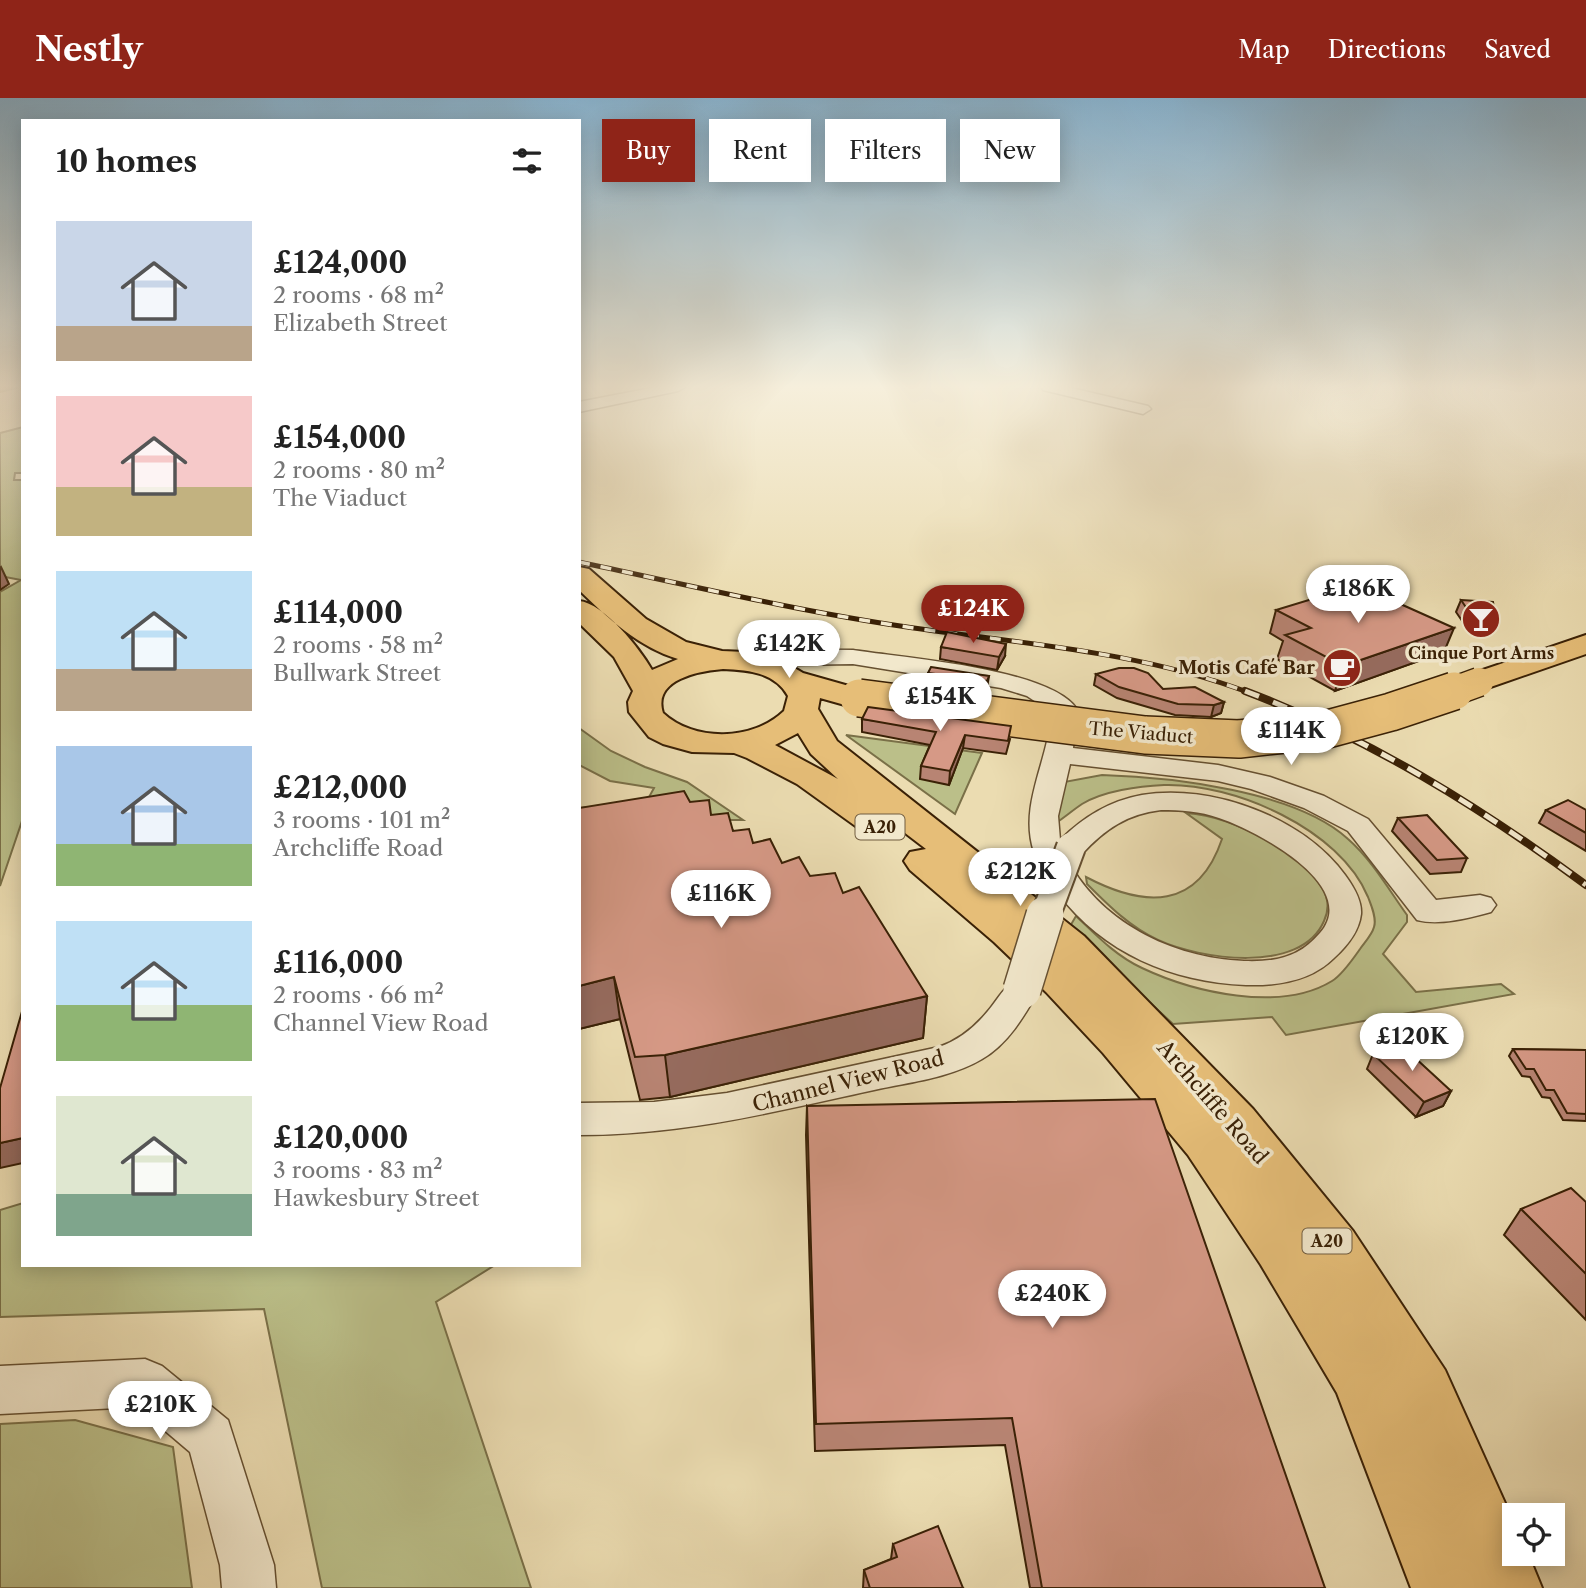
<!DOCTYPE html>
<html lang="en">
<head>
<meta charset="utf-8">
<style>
	body { margin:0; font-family:"Libre Caslon Text",serif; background:#f2f2f2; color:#222; height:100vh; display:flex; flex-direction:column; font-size:26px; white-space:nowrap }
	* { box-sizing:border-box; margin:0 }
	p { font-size:23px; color:#767676 }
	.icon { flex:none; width:38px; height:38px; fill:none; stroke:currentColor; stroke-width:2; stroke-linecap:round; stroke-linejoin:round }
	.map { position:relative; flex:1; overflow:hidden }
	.drawer { position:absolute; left:21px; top:21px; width:560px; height:1148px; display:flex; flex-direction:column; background:#fff; border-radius:0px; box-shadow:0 4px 18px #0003 }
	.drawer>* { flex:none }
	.guide { position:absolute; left:602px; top:21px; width:665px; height:63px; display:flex; gap:14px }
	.tools { position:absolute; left:1502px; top:1405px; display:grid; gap:14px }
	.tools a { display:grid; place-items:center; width:63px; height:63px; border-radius:0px; background:#fff; box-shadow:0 4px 18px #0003; font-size:35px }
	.price { position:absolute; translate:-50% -60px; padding:0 16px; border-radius:24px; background:#fff; color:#222; font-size:23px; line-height:46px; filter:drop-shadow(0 2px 4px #0008) }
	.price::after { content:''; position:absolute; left:50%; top:42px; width:21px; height:16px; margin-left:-10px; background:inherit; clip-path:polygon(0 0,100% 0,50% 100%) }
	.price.on { background:#8f2418; color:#fff }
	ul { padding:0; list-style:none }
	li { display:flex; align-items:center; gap:21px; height:175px; padding:0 35px }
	li span { display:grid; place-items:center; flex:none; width:196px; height:140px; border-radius:0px; color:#555 }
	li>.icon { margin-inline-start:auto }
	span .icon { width:84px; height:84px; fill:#fffc; stroke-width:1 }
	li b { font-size:30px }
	h2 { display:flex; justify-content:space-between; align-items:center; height:84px; padding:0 35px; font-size:30px }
	.tag { padding:0 24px; border-radius:0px; background:#fff; box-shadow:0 4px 18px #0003; font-size:24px; line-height:63px }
	.tag.on { background:#8f2418; color:#fff }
	header { display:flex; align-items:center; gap:42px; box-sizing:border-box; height:98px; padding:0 35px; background:#8f2418; color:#fff }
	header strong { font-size:33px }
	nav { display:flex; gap:38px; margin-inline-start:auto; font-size:24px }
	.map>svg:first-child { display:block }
	.green { fill:#bbbf89; stroke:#7a7048; stroke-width:2 }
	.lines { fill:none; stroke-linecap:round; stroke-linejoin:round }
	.minor-casing { stroke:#665031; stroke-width:3 }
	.highway-casing { stroke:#3a2106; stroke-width:4 }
	.minor { fill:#f2e8cc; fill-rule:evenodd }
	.highway { fill:#e6be78; fill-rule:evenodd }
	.rail-far1-casing { stroke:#3a2106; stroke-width:5 }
	.rail-casing { stroke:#3a2106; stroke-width:8 }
	.rail-far1 { stroke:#f2e8cc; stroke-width:3.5; stroke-dasharray:11; stroke-linecap:butt }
	.rail { stroke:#f2e8cc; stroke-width:5; stroke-dasharray:15; stroke-linecap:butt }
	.minor-bridge-far1-casing { stroke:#665031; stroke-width:32; stroke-linecap:butt }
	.minor-bridge-casing { stroke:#665031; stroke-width:40; stroke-linecap:butt }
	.highway-bridge-far1-casing { stroke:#3a2106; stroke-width:31; stroke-linecap:butt }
	.highway-bridge-casing { stroke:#3a2106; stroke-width:40; stroke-linecap:butt }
	.minor-bridge-far1 { stroke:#f2e8cc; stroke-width:28 }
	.minor-bridge { stroke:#f2e8cc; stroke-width:37 }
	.highway-bridge-far1 { stroke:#e6be78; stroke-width:28 }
	.highway-bridge { stroke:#e6be78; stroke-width:37 }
	.wall { fill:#b88473; stroke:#3a2106; stroke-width:2 }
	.shaded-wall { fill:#966b5e; stroke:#3a2106; stroke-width:2 }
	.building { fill:#d69986; stroke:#3a2106; stroke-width:2 }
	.labels { text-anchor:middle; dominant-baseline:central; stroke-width:7; stroke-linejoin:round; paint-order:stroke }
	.far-poi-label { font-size:16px; font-weight:bold; fill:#3a2106; stroke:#f2e8cc }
	.shield { fill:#f2e8cc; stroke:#715d41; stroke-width:2 }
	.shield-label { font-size:16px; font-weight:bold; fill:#3a2106 }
	.poi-label { font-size:18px; font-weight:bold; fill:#3a2106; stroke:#f2e8cc; text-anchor:end }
	.street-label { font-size:18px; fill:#3a2106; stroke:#f2e8cc }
	.near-street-label { font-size:21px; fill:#3a2106; stroke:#f2e8cc }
</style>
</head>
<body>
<header>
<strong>Nestly</strong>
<nav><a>Map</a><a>Directions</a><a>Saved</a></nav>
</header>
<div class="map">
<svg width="1586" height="1490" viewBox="0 0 1586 1490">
	<rect width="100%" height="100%" fill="#ebdcb1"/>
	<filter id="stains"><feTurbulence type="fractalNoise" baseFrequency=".00286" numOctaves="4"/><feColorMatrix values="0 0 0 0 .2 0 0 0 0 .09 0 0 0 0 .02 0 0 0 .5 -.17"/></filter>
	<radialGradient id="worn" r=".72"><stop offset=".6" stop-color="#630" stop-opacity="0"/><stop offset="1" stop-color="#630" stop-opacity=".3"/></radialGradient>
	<g class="green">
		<path d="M23,329V375H15L14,382H23V720L0,788V494L21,482L0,478V335Z"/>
		<path d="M579,630L611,653L645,669L687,684L743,722H669L649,699L654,690L610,683L579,667Z"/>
		<path d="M846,637L982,655L955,716Z"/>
		<path d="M1102,677C1171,679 1296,693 1348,741C1372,762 1389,792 1407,817V824L1383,856L1416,894L1501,886L1514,896L1286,937L1272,919L1173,926L1069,830L1076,818C1096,837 1116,858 1142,870C1193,894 1280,915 1332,883C1342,877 1353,861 1360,851C1364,845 1372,837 1374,829C1377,820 1371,807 1368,799C1340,731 1234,685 1164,687C1139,688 1103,693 1082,706C1073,712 1065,719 1056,725L1064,684Z"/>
		<path d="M1186,715C1218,717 1243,730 1271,743C1298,756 1301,760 1318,784C1327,796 1331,808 1324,823C1301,877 1199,861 1158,842C1130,829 1109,808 1087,786L1086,779C1145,810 1198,812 1222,741Z"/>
		<path d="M23,1105V1167H495L436,1204L531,1490H322L264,1211L0,1219V1112Z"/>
		<path d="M75,1322L173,1349L192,1490H0V1326Z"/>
	</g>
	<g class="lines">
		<g class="minor-casing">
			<g id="minor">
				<path d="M656,289H685L678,293L579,314V304Z"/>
				<path d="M1041,289H1067L1148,308L1151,311L1143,316L1043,292Z"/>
				<path d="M853,552C903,560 1049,570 1077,611L1073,650L1218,667L1270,679L1324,698L1368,721L1436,802L1480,797L1491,800L1496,807L1491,814C1469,820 1439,828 1417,822L1348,733L1304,710L1251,691L1218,683L1070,666L1058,718L1060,742C1084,719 1109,703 1142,697C1212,685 1304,720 1345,777C1353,788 1362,802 1361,816C1359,834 1347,848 1334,860C1311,883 1278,888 1246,887C1172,884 1103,855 1058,795C1049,782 1038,768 1034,754C1018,706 1050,661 1051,614L1027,598L1001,590L853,566L787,567L749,571L741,569L737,564L741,559C777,550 816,552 853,552ZM1161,712C1180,712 1200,713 1219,720C1253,731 1362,787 1320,835C1299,860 1275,864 1244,863C1172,860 1098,824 1065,757L1082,756C1105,731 1127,716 1161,712Z"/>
				<path d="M1022,880L1034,883L1039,892C1025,917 1008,946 982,961C950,980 910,984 874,992C774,1014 683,1037 579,1037V1005L654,1004L727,995L939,949C959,942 974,930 988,913C999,900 1005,885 1022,880Z"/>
				<path d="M145,1261L162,1268L228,1322L274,1467L276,1490H222L220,1467L190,1354L137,1309L0,1316V1268Z"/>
			</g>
		</g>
		<g class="highway-casing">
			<g id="highway">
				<path d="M579,469L589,471L646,521L686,544L722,553L746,554L781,562L803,575L863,592L868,599L863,606L852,609L820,600L818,611L837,643L1084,838L1253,1011L1353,1133L1445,1272L1514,1425V1456H1528L1542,1490H1411L1337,1295L1261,1167L1188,1057L1103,955L1046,894L994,844L910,772L904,763L910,754L926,751L892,725L887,732L874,735L861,732L797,686L747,660L734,655L692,654L663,646L649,639L629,614L628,604L633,593L614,559L579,525V503C604,505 640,551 652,572L678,561C638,549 608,520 579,492ZM723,571C747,572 775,574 788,598L784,613C753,643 694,644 663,615C652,581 700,573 723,571ZM798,635L811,656L838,681L775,647Z"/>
				<path d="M1586,537V556L1479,593L1468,591L1463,584L1468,577Z"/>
			</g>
		</g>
		<use href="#minor" class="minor"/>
		<use href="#highway" class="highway"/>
		<g class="rail-far1-casing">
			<path id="rail-far1" d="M579,464C688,487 797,513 907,529C1023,546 1139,553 1250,595"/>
		</g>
		<g class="rail-casing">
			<path id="rail" d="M1245,593C1369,640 1480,709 1586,787"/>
		</g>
		<use href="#rail-far1" class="rail-far1"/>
		<use href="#rail" class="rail"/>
		<g class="minor-bridge-far1-casing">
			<path id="minor-bridge-far1" d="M1045,819L1071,749"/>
		</g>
		<g class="minor-bridge-casing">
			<path id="minor-bridge" d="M1022,892L1045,817"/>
		</g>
		<g class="highway-bridge-far1-casing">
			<path id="highway-bridge-far1" d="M1449,595L1479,584"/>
		</g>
		<g class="highway-bridge-casing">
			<path id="highway-bridge" d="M859,600L1145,637L1239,641L1324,632L1391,614L1454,593"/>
		</g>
		<use href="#minor-bridge-far1" class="minor-bridge-far1"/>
		<use href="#minor-bridge" class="minor-bridge"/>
		<use href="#highway-bridge-far1" class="highway-bridge-far1"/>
		<use href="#highway-bridge" class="highway-bridge"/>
	</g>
	<g class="wall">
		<path d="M1461,502L1496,522L1491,534L1469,533L1456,514Z"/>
		<path d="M1276,512L1444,554L1335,593L1277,561L1283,543L1270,535Z"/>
		<path d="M941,549L1005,558L997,572L940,561Z"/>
		<path d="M928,575L989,578L987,590L985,595L927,588Z"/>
		<path d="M1096,576L1163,591L1224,604L1221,615L1211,619L1175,617L1117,600L1094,587Z"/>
		<path d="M862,621L1010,641L1006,656L963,650L949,687L920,681L921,668L930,647L862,634Z"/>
		<path d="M690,704L782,765L843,795L927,898L923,940L670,999L640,1002L620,921L579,931V710Z"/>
		<path d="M1546,712H1586V753L1539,725Z"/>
		<path d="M1398,720L1467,760L1461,774L1430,776L1392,733Z"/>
		<path d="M1513,951L1586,952V1023L1563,1022L1550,1000L1542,999L1530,979L1522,978L1509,958Z"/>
		<path d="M1373,956L1451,993L1443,1008L1416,1019L1367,971Z"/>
		<path d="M807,1008L1325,1490H1030L1005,1347L815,1353L806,1037Z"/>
		<path d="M1586,1104V1222L1504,1137L1521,1111Z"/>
		<path d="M893,1446L963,1490H863L864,1472L891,1461Z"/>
	</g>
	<g class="shaded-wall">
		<path d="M0,289H20L0,294Z"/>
		<path d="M1,469L9,486L0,492V470Z"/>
		<path d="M1454,530L1444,554L1335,593L1343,568Z"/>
		<path d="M1006,546L1005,558L997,572L999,559Z"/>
		<path d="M1224,604L1221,615L1211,619L1214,607Z"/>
		<path d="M965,637L963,650L949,687L950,673Z"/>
		<path d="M614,879L620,921L579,931V888Z"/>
		<path d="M927,898L923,940L670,999L665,957Z"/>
		<path d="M1451,993L1443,1008L1416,1019L1424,1004Z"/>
		<path d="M23,1040V1065L0,1070V1045Z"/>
	</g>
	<g class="building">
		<path d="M1358,487L1454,530L1343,568L1285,537L1311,530L1276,512Z"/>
		<path d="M1461,502L1493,504L1496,522L1474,521Z"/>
		<path d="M947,534L1006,546L999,559L941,549Z"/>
		<path d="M931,569L989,578L987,583L928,575Z"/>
		<path d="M1119,570H1134L1148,575L1163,591L1195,589L1224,604L1214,607L1178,606L1119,589L1096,576Z"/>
		<path d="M868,609L1011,628L1008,643L965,637L950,673L921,668L936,634L862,621Z"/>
		<path d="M684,693L690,704L709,702L711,717L728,715L733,733L749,731L753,745L770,741L782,765L799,759L810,778L835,775L843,795L859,789L927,898L665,957L635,959L614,879L579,888V710Z"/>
		<path d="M1568,702L1586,712V735L1546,712Z"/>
		<path d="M1427,717L1467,760L1437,762L1398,720Z"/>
		<path d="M23,910V1040L0,1045V990Z"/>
		<path d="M1400,946L1451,993L1424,1004L1373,956Z"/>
		<path d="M1513,951L1586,952V1016L1567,1015L1554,992H1546L1534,971H1526Z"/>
		<path d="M1155,1001L1325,1490H1042L1012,1320L816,1326L807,1008Z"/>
		<path d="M1571,1090L1586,1104V1176L1521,1111Z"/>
		<path d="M938,1428L963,1490H870L864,1472L897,1459L893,1446Z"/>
	</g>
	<linearGradient id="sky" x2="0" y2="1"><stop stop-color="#89b6d4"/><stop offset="0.58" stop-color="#f6efdc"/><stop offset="1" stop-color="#f6efdc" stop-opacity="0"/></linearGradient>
	<rect width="1586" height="498" fill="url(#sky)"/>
	<defs>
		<g id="bar-disc" transform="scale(2.0125)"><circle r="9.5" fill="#8f2418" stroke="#f2e8cc"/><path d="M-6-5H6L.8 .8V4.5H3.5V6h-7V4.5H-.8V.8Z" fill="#fff"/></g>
		<g id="cafe-disc" transform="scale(2.0125)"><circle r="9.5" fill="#8f2418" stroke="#f2e8cc"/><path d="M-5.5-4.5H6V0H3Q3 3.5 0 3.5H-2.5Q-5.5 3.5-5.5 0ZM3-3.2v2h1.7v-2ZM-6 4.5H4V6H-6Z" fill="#fff"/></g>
	</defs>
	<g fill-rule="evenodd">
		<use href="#bar-disc" x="1481" y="521"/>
		<use href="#cafe-disc" x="1342" y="570"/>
	</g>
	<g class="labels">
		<g class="far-poi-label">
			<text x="1481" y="555">Cinque Port Arms</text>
		</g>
		<g class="shield">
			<rect x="855.5" y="716.5" width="49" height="25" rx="5"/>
			<rect x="1302.5" y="1130.5" width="49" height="25" rx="5"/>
		</g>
		<g class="shield-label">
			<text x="880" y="729">A20</text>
			<text x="1327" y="1143">A20</text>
		</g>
		<g class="poi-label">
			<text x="1315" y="570">Motis Café Bar</text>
		</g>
		<g class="street-label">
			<text transform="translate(1141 635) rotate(5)">The Viaduct</text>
		</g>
		<g class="near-street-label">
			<text transform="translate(848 983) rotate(-14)">Channel View Road</text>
			<text transform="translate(1213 1004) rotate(49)">Archcliffe Road</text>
		</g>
	</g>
	<rect width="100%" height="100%" filter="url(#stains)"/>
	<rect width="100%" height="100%" fill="url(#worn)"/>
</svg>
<div class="tools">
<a><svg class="icon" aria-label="locate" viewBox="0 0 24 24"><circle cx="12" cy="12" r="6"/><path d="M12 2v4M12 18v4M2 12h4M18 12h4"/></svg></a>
</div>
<b class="price" style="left:1358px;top:527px">£186K</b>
<b class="price on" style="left:973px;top:547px">£124K</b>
<b class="price" style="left:789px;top:582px">£142K</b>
<b class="price" style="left:940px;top:635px">£154K</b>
<b class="price" style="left:1291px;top:669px">£114K</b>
<b class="price" style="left:1020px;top:810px">£212K</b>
<b class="price" style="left:721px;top:832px">£116K</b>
<b class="price" style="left:1412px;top:975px">£120K</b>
<b class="price" style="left:1052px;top:1232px">£240K</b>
<b class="price" style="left:160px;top:1343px">£210K</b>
<div class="guide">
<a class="tag on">Buy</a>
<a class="tag">Rent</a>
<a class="tag">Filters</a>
<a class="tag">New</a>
</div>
<section class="drawer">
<h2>10 homes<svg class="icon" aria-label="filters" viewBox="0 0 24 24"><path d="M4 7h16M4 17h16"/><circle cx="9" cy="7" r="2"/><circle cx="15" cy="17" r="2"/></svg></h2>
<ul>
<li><span style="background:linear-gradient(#c9d6e8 75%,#b9a48a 0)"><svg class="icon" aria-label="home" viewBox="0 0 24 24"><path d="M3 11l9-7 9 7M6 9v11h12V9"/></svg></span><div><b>£124,000</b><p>2 rooms · 68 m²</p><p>Elizabeth Street</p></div></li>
<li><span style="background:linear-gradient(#f6c9c9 65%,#c2b280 0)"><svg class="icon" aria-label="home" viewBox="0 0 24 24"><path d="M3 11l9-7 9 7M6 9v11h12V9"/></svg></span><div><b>£154,000</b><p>2 rooms · 80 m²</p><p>The Viaduct</p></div></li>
<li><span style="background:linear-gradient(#bfe0f5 70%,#b9a48a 0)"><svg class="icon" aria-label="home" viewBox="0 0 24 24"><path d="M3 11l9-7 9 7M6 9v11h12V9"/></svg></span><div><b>£114,000</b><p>2 rooms · 58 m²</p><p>Bullwark Street</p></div></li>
<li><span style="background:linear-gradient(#a9c7e8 70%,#8fb573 0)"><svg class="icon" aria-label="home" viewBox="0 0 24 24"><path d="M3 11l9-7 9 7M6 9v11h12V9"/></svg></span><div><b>£212,000</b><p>3 rooms · 101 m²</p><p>Archcliffe Road</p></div></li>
<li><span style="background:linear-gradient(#bfe0f5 60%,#8fb573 0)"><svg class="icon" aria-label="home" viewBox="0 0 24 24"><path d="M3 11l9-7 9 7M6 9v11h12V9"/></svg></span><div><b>£116,000</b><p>2 rooms · 66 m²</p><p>Channel View Road</p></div></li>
<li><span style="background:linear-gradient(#dfe7d0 70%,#7fa58c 0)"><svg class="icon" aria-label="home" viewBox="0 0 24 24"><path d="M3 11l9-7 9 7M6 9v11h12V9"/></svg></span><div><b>£120,000</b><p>3 rooms · 83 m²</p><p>Hawkesbury Street</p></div></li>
</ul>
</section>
</div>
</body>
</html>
